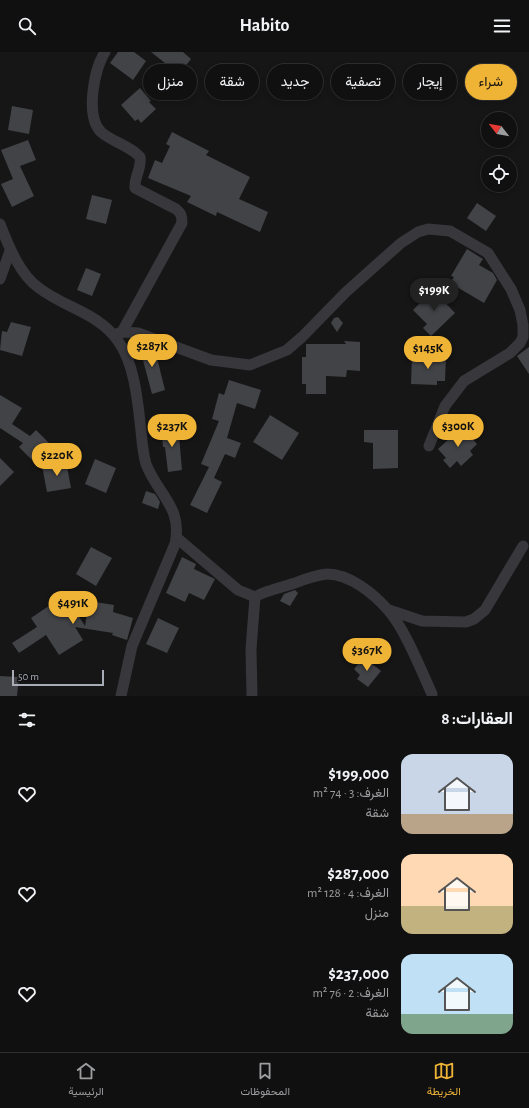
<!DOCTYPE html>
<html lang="ar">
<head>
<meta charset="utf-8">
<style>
	body { margin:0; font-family:"Alegreya Sans",Vazirmatn,sans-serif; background:#19191a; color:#f1f3f6; direction:rtl; height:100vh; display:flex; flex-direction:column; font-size:15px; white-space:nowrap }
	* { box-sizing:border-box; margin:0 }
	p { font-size:13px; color:#9c9d9f }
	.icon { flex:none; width:22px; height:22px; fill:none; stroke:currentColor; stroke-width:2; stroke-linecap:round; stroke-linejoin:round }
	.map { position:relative; height:644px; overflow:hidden; direction:ltr }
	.side { display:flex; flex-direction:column; background:#101011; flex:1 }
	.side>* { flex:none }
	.top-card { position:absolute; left:12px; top:12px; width:505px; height:36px; direction:rtl; display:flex; gap:8px }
	.needle { width:26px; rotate:301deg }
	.fabs { position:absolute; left:481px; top:60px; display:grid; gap:8px }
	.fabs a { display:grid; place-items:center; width:36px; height:36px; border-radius:50%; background:#101011; box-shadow:0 2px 6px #0003,0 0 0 1px #303031; font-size:20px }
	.scale { position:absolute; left:12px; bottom:10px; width:92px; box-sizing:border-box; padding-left:4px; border:2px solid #a8acb7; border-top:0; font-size:11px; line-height:14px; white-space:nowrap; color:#a8acb7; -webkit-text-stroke:3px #111112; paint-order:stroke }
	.price { position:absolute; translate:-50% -34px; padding:0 9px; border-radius:14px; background:#efb336; color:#111; font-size:13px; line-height:26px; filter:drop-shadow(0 1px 2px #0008) }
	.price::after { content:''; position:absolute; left:50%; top:24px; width:12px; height:9px; margin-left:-6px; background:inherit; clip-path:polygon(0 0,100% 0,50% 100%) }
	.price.active { background:#222; color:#fff }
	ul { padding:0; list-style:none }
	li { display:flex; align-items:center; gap:12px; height:100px; padding:0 16px }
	li span { display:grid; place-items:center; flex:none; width:112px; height:80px; border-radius:12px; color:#555 }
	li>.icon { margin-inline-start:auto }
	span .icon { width:48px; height:48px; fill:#fffc; stroke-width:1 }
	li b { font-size:17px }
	h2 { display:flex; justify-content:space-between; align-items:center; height:48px; padding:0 16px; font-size:17px }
	.chip { padding:0 14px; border-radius:18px; background:#101011; box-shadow:0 2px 6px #0003,0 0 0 1px #303031; font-size:14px; line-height:36px }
	.chip.active { background:#efb336; color:#111 }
	header { display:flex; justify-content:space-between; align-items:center; height:52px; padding:0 16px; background:#101011; font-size:18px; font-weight:600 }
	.tabs { display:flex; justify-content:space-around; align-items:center; height:56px; border-top:1px solid #303031; background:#101011; font-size:11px; color:#9c9d9f }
	.tabs a { display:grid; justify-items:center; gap:2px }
	.tabs .active { color:#efb336 }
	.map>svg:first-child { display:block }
	.building { fill:#424347 }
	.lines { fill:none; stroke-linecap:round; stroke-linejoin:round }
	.minor { stroke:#37373c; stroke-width:11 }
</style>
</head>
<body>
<header><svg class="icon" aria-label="menu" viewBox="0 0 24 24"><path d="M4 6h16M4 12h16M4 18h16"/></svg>Habito<svg class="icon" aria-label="search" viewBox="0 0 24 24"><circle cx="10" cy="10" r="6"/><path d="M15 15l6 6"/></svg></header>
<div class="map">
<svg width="529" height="644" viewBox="0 0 529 644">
	<rect width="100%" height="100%" fill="#161617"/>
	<g class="building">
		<path d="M118,0H134L146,9L133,28L110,11Z"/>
		<path d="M151,0H183L191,7L179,22Z"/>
		<path d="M140,36L151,49L149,50L156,57L141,71L138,67L135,69L121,53Z"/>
		<path d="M12,54L33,58L29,82L8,78Z"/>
		<path d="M172,80L209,99L206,103L250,125L239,147L268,160L260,180L217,160L216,164L187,150L191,144L148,126L155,108L162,111L170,94L166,92Z"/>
		<path d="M28,88L36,108L20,114L34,144L12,155L1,132L13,127L1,98Z"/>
		<path d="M92,143L112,148L106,172L86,167Z"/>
		<path d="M477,151L496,164L486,179L467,166Z"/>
		<path d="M467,197L483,207L479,213L493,221L497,228L484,251L450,231L454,225L451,224Z"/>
		<path d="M86,216L101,222L92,244L77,238Z"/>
		<path d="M433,238L455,261L431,284L423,276L427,272L413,258Z"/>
		<path d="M338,265L343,271L337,280L331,271L334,266Z"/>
		<path d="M11,270L31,275L22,304L0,298L2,279L7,280Z"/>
		<path d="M344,289L360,290V319L347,318L346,325L326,324V342H306V332H302V305H306V292H346Z"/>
		<path d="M145,291L154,294L165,338L152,342L139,293Z"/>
		<path d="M529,295V322L517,304Z"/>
		<path d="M412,303L446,304L445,329H437V333L411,332Z"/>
		<path d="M229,328L261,338L255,357L237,351L227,386L241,391L235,406L225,402L214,426L222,430L207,461L190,453L209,415L201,412L219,369L212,367L219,341L224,343Z"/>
		<path d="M0,343L22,356L12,372L30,384L36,378L53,395L41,408L40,401L32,408L19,395L23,391L0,376Z"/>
		<path d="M270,363L299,381L282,408L253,390Z"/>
		<path d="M178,372L182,418L168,420L165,395H163L162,383H165L163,374Z"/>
		<path d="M462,375L477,392L470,399L473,403L461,414L457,409L450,416L443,408L446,406L438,397Z"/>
		<path d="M364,378H398V416L373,417V391L364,390Z"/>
		<path d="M0,406L14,420L0,434Z"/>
		<path d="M95,407L116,416L106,441L85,432Z"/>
		<path d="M66,409L71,436L47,440L42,414Z"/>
		<path d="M146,439L155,442L157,445L160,450L158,457L142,451Z"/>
		<path d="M91,495L112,506L96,534L76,522Z"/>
		<path d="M182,505L196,512L194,517L215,527L204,548L189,541L185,550L166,541Z"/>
		<path d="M295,538L298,541L290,554L280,549L284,542Z"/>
		<path d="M65,543L85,574L89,549L114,553L113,560L133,566L127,588L112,583L113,581L75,575L83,588L59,603L46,583L19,601L12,591L37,575L31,566Z"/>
		<path d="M158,566L179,576L167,601L146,592Z"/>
		<path d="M364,605L381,619L368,635L357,627L360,623L354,617Z"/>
		<path d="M0,624L19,625L17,644H0Z"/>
	</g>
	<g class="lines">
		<g class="minor">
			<path d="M105,0C94,17 85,64 101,80C112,90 129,93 140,105C142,116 134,125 135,136L176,157C181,161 182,164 182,171L122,280"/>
			<path d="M0,172C8,193 20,223 39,236C65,256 99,261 118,289C135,312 138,352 141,379C142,390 143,402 146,412C158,443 183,455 175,492L132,594L121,644"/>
			<path d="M0,227L10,199"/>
			<path d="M114,283L122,280L138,281L211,308L250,313L287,298L302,285L346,240L401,191L418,180L428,177L450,179L488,201L511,237L520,258L523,273V285L520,291L510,301L464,329L445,354L429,394"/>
			<path d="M177,486L238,538L255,545C261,540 286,534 295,531C305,527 316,523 327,522C350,522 374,542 388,558C405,577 421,618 432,642"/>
			<path d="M389,558L422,569L466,570L474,567L485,558L523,494"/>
			<path d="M252,644L251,597L255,545"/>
		</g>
	</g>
</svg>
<div class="fabs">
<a><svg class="needle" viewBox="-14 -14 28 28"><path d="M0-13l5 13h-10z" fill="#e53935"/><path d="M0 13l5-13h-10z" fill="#9c9d9f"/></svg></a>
<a><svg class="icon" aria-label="locate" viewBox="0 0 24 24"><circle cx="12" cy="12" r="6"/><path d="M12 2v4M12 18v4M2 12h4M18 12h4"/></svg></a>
</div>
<div class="scale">50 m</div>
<b class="price active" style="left:434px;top:260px">$199K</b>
<b class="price" style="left:152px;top:316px">$287K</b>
<b class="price" style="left:428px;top:318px">$145K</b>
<b class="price" style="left:172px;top:396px">$237K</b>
<b class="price" style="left:458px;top:396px">$300K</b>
<b class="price" style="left:57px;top:425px">$220K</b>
<b class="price" style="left:73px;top:573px">$491K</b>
<b class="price" style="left:367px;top:620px">$367K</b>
<div class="top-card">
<a class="chip active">شراء</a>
<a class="chip">إيجار</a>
<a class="chip">تصفية</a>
<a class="chip">جديد</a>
<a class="chip">شقة</a>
<a class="chip">منزل</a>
</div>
</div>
<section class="side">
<h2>العقارات: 8<svg class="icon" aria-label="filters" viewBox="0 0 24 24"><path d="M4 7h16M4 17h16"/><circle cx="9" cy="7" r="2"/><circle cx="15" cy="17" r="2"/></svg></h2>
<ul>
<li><span style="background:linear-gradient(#c9d6e8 75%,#b9a48a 0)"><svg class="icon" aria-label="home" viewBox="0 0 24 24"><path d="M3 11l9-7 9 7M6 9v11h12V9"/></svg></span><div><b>$199,000</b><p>الغرف: 3 · 74 m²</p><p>شقة</p></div><svg class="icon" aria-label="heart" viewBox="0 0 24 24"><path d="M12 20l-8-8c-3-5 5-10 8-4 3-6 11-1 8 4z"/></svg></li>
<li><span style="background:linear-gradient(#ffd9b3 65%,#c2b280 0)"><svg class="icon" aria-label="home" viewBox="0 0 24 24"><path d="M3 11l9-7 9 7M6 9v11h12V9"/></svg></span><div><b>$287,000</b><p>الغرف: 4 · 128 m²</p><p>منزل</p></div><svg class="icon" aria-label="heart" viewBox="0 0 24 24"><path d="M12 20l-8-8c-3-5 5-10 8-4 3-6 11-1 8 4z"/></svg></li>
<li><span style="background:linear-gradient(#bfe0f5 75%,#7fa58c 0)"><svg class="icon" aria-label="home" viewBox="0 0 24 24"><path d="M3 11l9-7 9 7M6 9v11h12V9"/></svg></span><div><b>$237,000</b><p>الغرف: 2 · 76 m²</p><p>شقة</p></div><svg class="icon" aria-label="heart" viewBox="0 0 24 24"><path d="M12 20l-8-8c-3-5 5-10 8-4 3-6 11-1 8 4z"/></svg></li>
</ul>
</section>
<nav class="tabs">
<a class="active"><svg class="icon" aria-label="map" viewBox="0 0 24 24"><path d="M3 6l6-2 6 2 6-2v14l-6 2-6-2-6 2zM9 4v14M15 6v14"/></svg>الخريطة</a>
<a><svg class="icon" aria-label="saved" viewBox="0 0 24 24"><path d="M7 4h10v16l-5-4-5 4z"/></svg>المحفوظات</a>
<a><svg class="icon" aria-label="home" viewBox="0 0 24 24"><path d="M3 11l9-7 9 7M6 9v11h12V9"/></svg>الرئيسية</a>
</nav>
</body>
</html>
